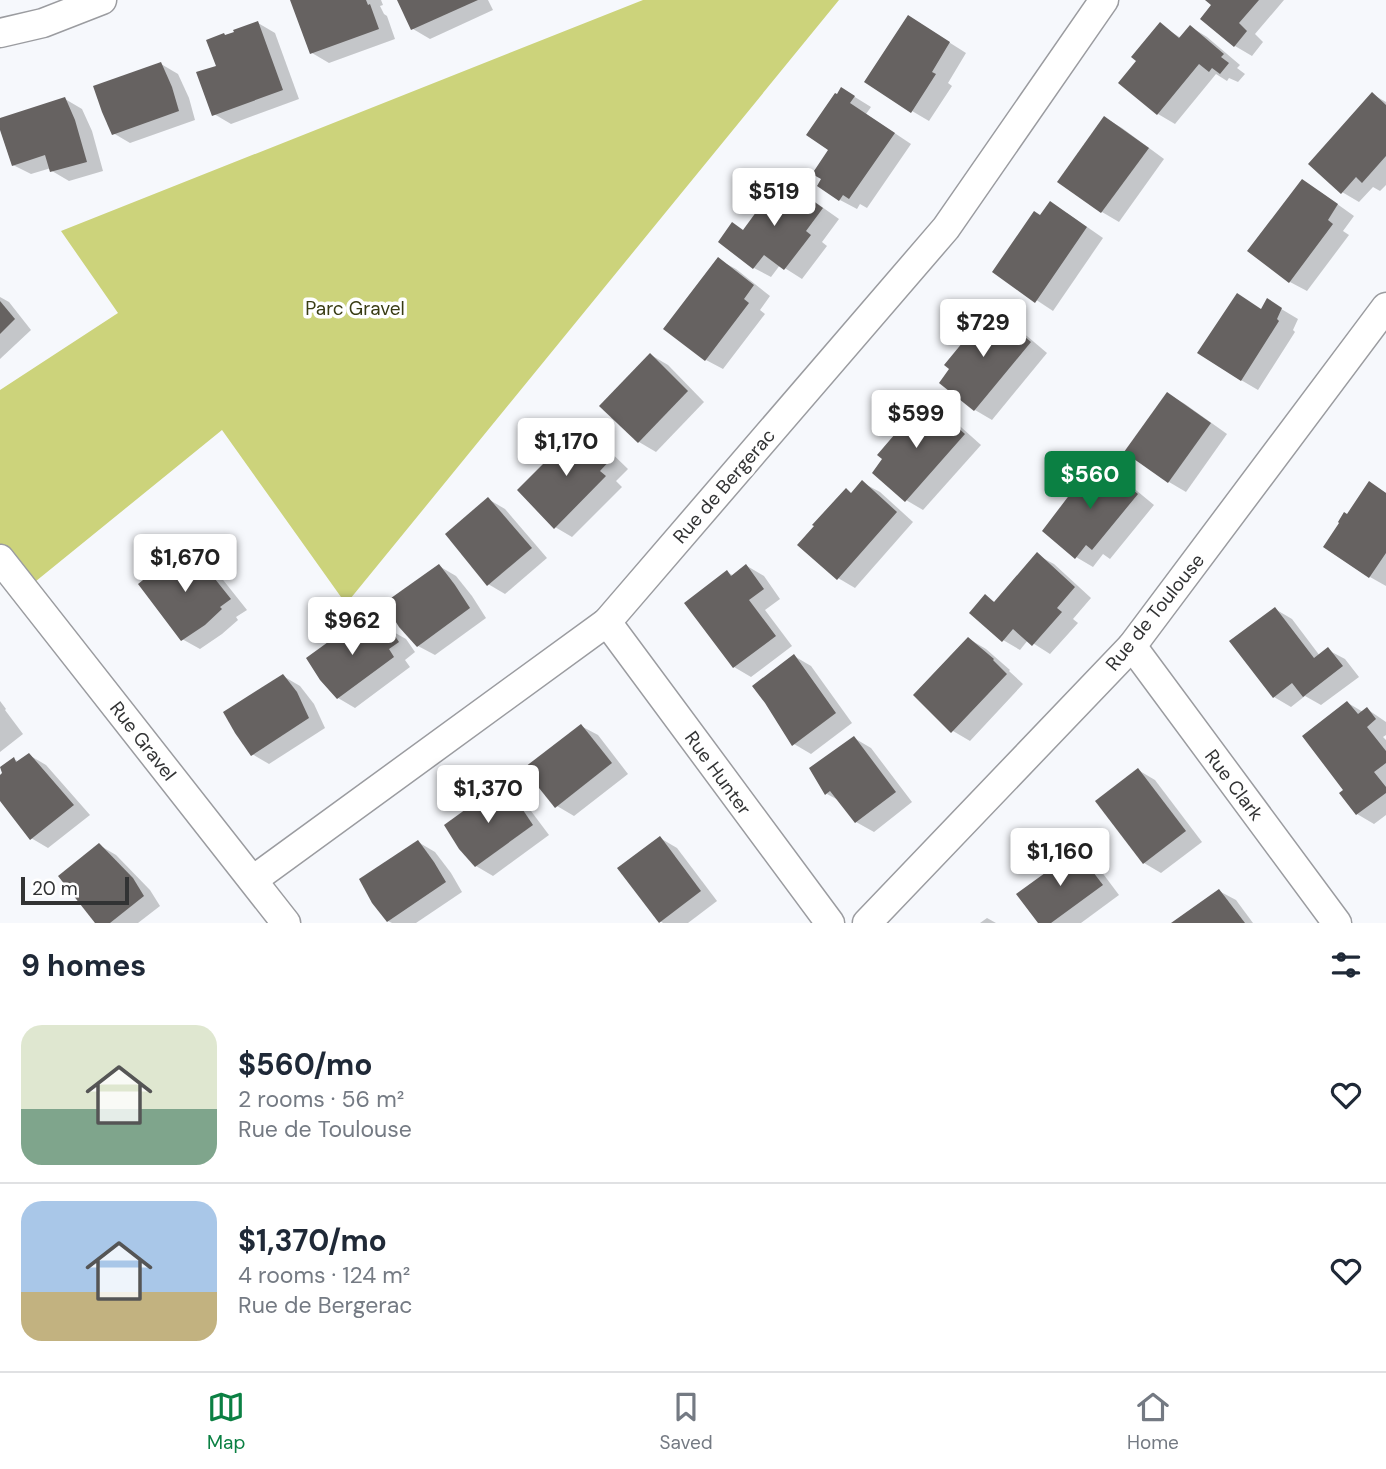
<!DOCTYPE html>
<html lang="en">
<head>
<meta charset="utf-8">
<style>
	body { margin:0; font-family:"DM Sans",sans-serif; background:#f6f6f7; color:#1f2937; height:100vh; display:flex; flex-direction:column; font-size:26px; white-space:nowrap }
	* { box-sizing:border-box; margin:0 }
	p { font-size:23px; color:#747a83 }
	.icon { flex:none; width:38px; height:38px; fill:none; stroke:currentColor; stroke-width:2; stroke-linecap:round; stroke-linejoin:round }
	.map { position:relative; height:923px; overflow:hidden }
	.side { display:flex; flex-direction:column; background:#fff; flex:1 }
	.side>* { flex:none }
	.scale { position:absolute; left:21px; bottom:18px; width:108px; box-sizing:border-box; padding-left:7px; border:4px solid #323334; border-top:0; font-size:19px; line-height:24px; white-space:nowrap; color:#323334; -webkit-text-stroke:5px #fff; paint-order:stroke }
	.price { position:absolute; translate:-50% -60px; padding:0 16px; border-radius:7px; background:#fff; color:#222; font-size:23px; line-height:46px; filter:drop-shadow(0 2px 4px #0008) }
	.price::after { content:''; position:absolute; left:50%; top:42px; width:21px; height:16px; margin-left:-10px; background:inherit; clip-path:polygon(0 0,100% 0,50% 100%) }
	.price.on { background:#0b8043; color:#fff }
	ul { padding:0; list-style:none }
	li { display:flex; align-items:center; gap:21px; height:175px; padding:0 21px }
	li+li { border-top:2px solid #e0e1e3 }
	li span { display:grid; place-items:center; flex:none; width:196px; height:140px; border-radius:21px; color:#555 }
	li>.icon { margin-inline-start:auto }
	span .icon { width:84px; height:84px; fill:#fffc; stroke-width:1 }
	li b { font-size:30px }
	h2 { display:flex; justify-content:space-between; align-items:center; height:84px; padding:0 21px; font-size:30px }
	.tab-bar { display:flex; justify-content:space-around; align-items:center; height:98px; border-top:2px solid #e0e1e3; background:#fff; font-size:19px; color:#747a83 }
	.tab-bar a { display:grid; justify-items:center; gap:4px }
	.tab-bar .on { color:#0b8043 }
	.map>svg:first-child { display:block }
	.green { fill:#ccd37b }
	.shadow { fill:#0003 }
	.building { fill:#666261 }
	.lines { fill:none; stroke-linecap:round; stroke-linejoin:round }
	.street-casing { stroke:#9b9ca0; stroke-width:31 }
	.street { stroke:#fff; stroke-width:28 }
	.labels { text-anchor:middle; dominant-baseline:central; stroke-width:7; stroke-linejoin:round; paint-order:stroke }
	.park-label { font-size:19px; fill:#393c14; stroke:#fff }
	.street-label { font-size:19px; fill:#323334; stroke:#fff }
</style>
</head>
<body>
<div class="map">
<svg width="1386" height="923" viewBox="0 0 1386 923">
	<rect width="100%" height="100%" fill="#f6f8fc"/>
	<path class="green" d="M643,0H839L346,604L222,430L25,590L0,559V390L118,313L61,231Z"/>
	<g class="shadow">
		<path d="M293,0H381L383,5L380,6L384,14L387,16L395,39L329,63L312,53Z"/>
		<path d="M399,0H488L493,10L430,39L413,29Z"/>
		<path d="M1208,0H1284L1255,34L1263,42L1252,56L1235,46L1202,18L1213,5Z"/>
		<path d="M258,23L275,33L299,99L231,124L214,114L227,37Z"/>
		<path d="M1160,25L1181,38L1191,27L1207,37L1240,65L1237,68L1245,74L1238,82L1229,78L1227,81L1216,74L1175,124L1158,114Z"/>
		<path d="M925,27L966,53L948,83L952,86L929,121L912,111Z"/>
		<path d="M161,64L178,74L189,98L195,120L130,143L113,133Z"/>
		<path d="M842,89L871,107L866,114L911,144L867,208L860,204L857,209L840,200L831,150L838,96Z"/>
		<path d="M1372,94L1386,102V185L1380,191L1373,187L1359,202L1342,192Z"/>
		<path d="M65,99L82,109L92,131L103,171L69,181L52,171L51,168L31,174L13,165L0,119Z"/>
		<path d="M1105,118L1122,128L1164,159L1119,222L1102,212L1059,181Z"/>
		<path d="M782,180L798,190L839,219L822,242L827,246L802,279L780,265L771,277L754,268L720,241L745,231Z"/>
		<path d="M1319,191L1354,216L1343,231L1349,235L1307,291L1290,282L1249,251Z"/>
		<path d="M1067,213L1103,238L1053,311L994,272L1041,217Z"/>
		<path d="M719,260L736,269L770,296L760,310L765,314L723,369L706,360Z"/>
		<path d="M0,297L9,302L31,330L0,359Z"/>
		<path d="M1268,301L1298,319L1293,330L1295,332L1258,390L1241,380L1263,310Z"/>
		<path d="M991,310L1008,320L1047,353L992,420L975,410L941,382Z"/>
		<path d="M651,355L668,365L704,402L656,452L639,442L602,406Z"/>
		<path d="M1168,394L1185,404L1227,434L1186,492L1169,482Z"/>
		<path d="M926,402L943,411L981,445L923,510L906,500L885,459Z"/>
		<path d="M580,429L597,439L628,469L616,481L622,487L572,537L555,527Z"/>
		<path d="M1097,462L1114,472L1154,505L1110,559L1103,554L1093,567L1076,557Z"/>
		<path d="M863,483L880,492L913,522L855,588L838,578L852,494Z"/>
		<path d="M1369,483L1386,493V586L1370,577L1348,516Z"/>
		<path d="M488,499L505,509L547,558L505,594L488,584Z"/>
		<path d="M191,551L208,561L247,610L236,617L238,620L222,634L200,649L182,639L178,555L182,558Z"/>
		<path d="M1037,555L1054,564L1091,598L1073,619L1078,623L1050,654L1028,640L1020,650L1003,640L985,597L996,603Z"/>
		<path d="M439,566L456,576L472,596L486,618L435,655L418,646Z"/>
		<path d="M747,566L764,576L780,599L765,610L792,646L751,677L734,667L727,572L734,576Z"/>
		<path d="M1275,609L1292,619L1320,656L1328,650L1345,659L1359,677L1321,705L1305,696L1291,707L1274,697Z"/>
		<path d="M364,618L381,628L385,633L390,630L406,639L415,652L405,660L410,667L355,708L338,698Z"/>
		<path d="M969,639L986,649L1010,670L1009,671L1023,684L970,741L953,731Z"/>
		<path d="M794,656L811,666L852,723L811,754L794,744Z"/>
		<path d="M283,676L300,686L314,704L325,728L269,764L252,754Z"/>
		<path d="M0,701L6,709L5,710L23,734L0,752Z"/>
		<path d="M1348,703L1363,712L1367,709L1386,722V735L1383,737L1386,740V815L1374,824L1357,814L1346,790Z"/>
		<path d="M581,726L598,735L628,774L574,816L557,806Z"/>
		<path d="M854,738L871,748L912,802L874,832L856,822L840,801L827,794Z"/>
		<path d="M29,755L46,765L90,815L48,848L31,838L0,798V777L14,759L19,762Z"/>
		<path d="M1138,770L1155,780L1202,842L1161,873L1144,863Z"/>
		<path d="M502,785L519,795L549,835L493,876L476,866Z"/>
		<path d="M660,838L677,848L717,901L688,923H663L660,921Z"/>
		<path d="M418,842L435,852L451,873L462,892L416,923H392L388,921Z"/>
		<path d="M99,845L116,855L150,890L160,906L138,923H97Z"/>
		<path d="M1075,849L1092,859L1119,895L1081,923H1041Z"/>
		<path d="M1219,891L1236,900L1253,923H1174Z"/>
		<path d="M987,918L996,923H980Z"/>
	</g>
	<g class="building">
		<path d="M290,0H366L368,5L370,4L379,29L310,54Z"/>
		<path d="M397,0H478L411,30Z"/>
		<path d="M1205,0H1259L1239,23L1247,31L1234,47L1200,19L1211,5Z"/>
		<path d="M908,15L950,42L932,72L936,74L911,113L864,82Z"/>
		<path d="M258,21L283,90L212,116L196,72L216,66L206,40L224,33L225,35L234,32L233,30Z"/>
		<path d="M1160,22L1179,38L1190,25L1224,54L1221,57L1229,63L1220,74L1212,68L1209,72L1199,64L1157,115L1118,83L1136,61L1131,57Z"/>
		<path d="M161,62L172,87L179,111L112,135L102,112L93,86Z"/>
		<path d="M841,87L855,96L850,103L895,133L849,199L843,195L839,201L817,186L821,179L812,174L828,150L806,135L835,93L837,94Z"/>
		<path d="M1372,92L1386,105V156L1362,183L1356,177L1341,194L1308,164Z"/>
		<path d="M65,97L75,120L87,162L50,172L45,155L12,166L0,130V118Z"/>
		<path d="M1104,116L1149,148L1101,213L1057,182Z"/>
		<path d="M781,178L823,208L806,231L811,235L784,270L764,255L753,269L718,242L732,222L743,230Z"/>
		<path d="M1302,179L1338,204L1328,220L1333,224L1289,283L1247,251Z"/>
		<path d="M1050,201L1087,227L1035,303L992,272L1034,211L1040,215Z"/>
		<path d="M718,257L754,285L744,299L749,303L705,361L663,329Z"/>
		<path d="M1237,293L1261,309L1267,298L1282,308L1277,319L1279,321L1241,381L1197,353Z"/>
		<path d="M0,301L15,319L0,334Z"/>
		<path d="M991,308L1031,342L974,411L939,383L949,369L944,365Z"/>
		<path d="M650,353L688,391L638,443L599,406Z"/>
		<path d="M1167,392L1211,423L1168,483L1124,452Z"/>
		<path d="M925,399L965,434L905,502L872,473L882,459L877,455Z"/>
		<path d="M580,427L612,458L600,471L606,476L554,529L517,490Z"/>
		<path d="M1096,460L1138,494L1092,550L1086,545L1075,559L1042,531Z"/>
		<path d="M862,480L897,512L837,580L797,545L814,526L812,525L846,488L851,493Z"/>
		<path d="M1369,481L1386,493V553L1369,578L1323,547L1339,523L1338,522L1344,512L1347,514Z"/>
		<path d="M488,497L532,548L487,586L445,534Z"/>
		<path d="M191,549L231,599L220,607L222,609L205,625L181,641L138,584L177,553L180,557Z"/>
		<path d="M1037,552L1075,587L1057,608L1062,612L1032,646L1013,629L1002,642L969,613L985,594L994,602Z"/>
		<path d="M439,564L455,585L470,608L417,647L399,627L384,603Z"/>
		<path d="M746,564L764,589L749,600L776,636L733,668L684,603L727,570L731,576Z"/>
		<path d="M1275,607L1314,658L1328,647L1343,666L1303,697L1292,683L1273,698L1229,641Z"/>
		<path d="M364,616L380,635L389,627L399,642L389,649L394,657L337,699L320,680L306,658Z"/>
		<path d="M968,637L994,659L993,660L1007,674L951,733L913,695Z"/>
		<path d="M794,654L836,713L792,746L765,703L752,686Z"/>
		<path d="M283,674L297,692L309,718L251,756L235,733L223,712Z"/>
		<path d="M1347,701L1358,714L1367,707L1376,719L1367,727L1386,751V763L1374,772L1386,787V793L1356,815L1339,793L1343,790L1302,736Z"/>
		<path d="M581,724L612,763L555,808L539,788L525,767Z"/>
		<path d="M854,736L896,792L855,823L830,791L825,795L809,768Z"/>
		<path d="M29,753L74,805L30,840L0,801V775L2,773L0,767L14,757L16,762Z"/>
		<path d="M1138,768L1186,831L1143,864L1095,801Z"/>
		<path d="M502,783L519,804L533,825L475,867L459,849L444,825Z"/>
		<path d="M660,836L701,891L659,923L617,868Z"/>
		<path d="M418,840L434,862L446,882L387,922L372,903L359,879Z"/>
		<path d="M99,843L133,878L144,896L110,923H95L58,876Z"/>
		<path d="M1074,847L1103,885L1051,923H1038L1016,894L1045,873L1043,871Z"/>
		<path d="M1219,889L1245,923H1171Z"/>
	</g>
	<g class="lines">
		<g class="street-casing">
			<g id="street">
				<path d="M0,33L43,23L102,0"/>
				<path d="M0,559L286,923"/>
				<path d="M607,622L830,923"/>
				<path d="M1132,646L1337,923"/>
				<path d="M253,880L607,622L946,228L1104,0"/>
				<path d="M867,923L1132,646L1386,307"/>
			</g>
		</g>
		<use href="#street" class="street"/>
	</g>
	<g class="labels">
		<g class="park-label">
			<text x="355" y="308">Parc Gravel</text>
		</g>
		<g class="street-label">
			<text transform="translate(724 486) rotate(-49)">Rue de Bergerac</text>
			<text transform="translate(1155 612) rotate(-51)">Rue de Toulouse</text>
			<text transform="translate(143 741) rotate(52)">Rue Gravel</text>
			<text transform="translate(718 773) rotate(54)">Rue Hunter</text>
			<text transform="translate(1234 785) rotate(53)">Rue Clark</text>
		</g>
	</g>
</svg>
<div class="scale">20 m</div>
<b class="price" style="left:774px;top:228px">$519</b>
<b class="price" style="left:983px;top:359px">$729</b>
<b class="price" style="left:916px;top:450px">$599</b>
<b class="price" style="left:566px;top:478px">$1,170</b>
<b class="price on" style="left:1090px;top:511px">$560</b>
<b class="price" style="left:185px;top:594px">$1,670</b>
<b class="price" style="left:352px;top:657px">$962</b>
<b class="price" style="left:488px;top:825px">$1,370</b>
<b class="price" style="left:1060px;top:888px">$1,160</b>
</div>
<section class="side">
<h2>9 homes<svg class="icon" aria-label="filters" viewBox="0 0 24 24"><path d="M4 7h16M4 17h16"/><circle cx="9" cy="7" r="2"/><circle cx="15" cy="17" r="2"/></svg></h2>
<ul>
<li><span style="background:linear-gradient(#dfe7d0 60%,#7fa58c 0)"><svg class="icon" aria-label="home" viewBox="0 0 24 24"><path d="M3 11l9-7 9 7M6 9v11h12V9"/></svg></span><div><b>$560/mo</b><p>2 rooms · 56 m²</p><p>Rue de Toulouse</p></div><svg class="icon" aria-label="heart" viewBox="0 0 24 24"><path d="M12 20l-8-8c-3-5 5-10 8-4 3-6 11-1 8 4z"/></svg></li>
<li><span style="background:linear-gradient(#a9c7e8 65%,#c2b280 0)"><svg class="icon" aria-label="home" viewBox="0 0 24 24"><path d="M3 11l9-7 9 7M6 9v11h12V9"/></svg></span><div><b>$1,370/mo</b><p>4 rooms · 124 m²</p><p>Rue de Bergerac</p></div><svg class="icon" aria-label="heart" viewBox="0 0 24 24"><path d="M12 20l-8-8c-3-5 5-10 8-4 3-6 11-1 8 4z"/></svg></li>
</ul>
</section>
<nav class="tab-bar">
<a class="on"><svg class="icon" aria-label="map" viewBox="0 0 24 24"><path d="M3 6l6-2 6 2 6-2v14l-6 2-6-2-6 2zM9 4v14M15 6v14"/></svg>Map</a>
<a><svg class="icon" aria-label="saved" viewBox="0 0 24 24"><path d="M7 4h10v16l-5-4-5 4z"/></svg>Saved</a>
<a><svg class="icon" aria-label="home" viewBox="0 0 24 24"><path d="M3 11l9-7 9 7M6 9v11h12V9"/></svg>Home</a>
</nav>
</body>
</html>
